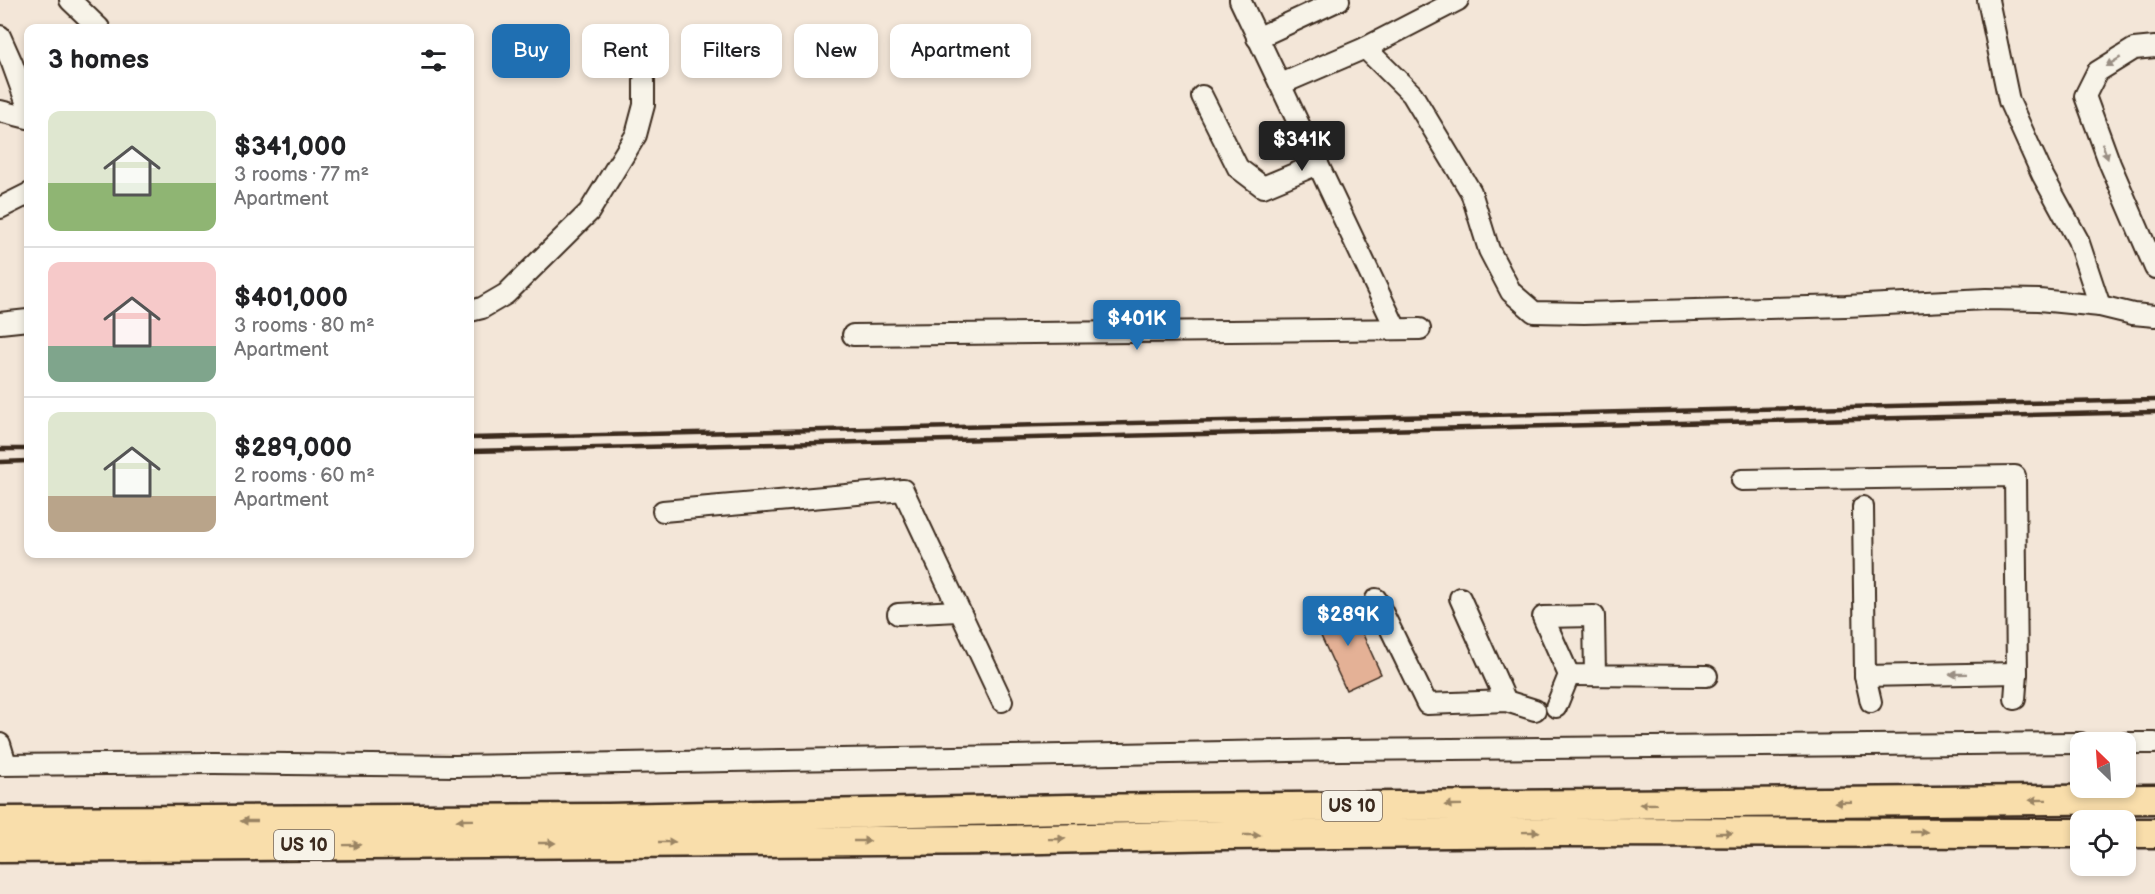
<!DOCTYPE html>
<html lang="en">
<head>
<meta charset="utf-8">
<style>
	body { margin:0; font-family:"Balsamiq Sans",sans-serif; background:#f6f6f6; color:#202124; height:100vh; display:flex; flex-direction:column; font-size:22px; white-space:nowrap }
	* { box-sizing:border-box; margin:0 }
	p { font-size:20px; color:#757577 }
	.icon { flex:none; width:33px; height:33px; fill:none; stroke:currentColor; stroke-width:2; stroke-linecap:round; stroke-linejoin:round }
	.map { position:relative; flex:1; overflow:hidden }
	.drawer { position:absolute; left:24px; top:24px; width:450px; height:534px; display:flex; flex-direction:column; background:#fff; border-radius:12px; box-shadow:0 3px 9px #0003 }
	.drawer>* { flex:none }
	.guide { position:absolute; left:492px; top:24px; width:570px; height:54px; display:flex; gap:12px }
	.needle { width:39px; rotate:335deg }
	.fabs { position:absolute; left:2070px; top:732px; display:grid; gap:12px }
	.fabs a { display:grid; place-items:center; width:66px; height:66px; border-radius:12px; background:#fff; box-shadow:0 3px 9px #0003; font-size:30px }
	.price { position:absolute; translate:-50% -51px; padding:0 14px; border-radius:6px; background:#1f6fb2; color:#fff; font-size:20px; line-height:39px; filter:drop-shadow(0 2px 3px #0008) }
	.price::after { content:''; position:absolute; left:50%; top:36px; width:18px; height:14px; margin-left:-9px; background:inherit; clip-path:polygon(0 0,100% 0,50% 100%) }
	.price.on { background:#222; color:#fff }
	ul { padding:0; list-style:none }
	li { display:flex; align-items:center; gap:18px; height:150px; padding:0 24px }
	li+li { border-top:2px solid #e0e0e0 }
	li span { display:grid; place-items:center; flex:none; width:168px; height:120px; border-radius:12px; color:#555 }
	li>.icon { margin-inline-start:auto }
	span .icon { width:72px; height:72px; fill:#fffc; stroke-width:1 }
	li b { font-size:26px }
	h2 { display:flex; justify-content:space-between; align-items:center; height:72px; padding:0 24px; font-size:26px }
	.tag { padding:0 21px; border-radius:12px; background:#fff; box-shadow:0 3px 9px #0003; font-size:21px; line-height:54px }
	.tag.on { background:#1f6fb2; color:#fff }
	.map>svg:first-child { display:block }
	.building { fill:#e4b196; stroke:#3b2a1e; stroke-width:1.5 }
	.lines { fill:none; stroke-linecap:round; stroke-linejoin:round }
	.minor-casing { stroke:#3b2a1e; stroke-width:24 }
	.highway-casing { stroke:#3b2a1e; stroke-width:33 }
	.minor { stroke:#f7f3e8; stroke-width:20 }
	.highway { stroke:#f9deab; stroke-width:28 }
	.rail { stroke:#3b2a1e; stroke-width:4.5 }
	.oneway { fill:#998e83 }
	.oneway2 { fill:#9a8464 }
	.labels { text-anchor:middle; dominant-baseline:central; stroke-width:6; stroke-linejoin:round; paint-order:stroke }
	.shield { fill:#f7f3e8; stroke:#73665b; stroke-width:1.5 }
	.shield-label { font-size:18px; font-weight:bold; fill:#3b2a1e }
</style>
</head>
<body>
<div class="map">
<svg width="2155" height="894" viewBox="0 0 2155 894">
	<rect width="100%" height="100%" fill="#f3e6d8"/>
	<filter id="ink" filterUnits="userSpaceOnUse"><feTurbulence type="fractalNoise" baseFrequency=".0167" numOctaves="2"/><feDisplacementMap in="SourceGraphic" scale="12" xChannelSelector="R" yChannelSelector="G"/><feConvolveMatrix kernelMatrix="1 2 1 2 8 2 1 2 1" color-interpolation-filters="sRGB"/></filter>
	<g filter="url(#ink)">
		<path class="building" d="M1349,604L1381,674L1346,690L1314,621Z"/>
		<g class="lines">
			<g class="minor-casing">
				<g id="minor">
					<path d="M70,0L99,28"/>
					<path d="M1240,0L1396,329"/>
					<path d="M1988,0L2009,101L2043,176L2078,240L2100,306"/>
					<path d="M0,36L12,63L28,107"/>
					<path d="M1257,38L1339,0"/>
					<path d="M2155,47L2134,49L2097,72L2085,96L2110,164L2155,268"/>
					<path d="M1365,48L1412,94L1471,192L1489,250L1511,292L1534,312L1584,313L1846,306L1986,299L2039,300L2100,306L2133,314L2155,316"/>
					<path d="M1281,84L1365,48L1458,0"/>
					<path d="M1202,96L1238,168L1263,187L1318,164"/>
					<path d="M0,111L28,118"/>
					<path d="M0,208L28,194"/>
					<path d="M470,311L482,308L506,294L589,212L636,135L644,105V80"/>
					<path d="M0,323L28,320"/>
					<path d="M853,335L1420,329"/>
					<path d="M1742,480L2015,476L2017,673L2015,699"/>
					<path d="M1863,507L1865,676L1871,702"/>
					<path d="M663,511L903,490L1002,701"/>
					<path d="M1460,598L1506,701"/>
					<path d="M1376,599L1427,704L1506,701L1535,710"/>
					<path d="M898,614L958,611"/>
					<path d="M1595,675L1594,616L1543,617L1569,675L1707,676"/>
					<path d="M1865,676L2017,673"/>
					<path d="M1556,707L1569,675"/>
					<path d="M2126,743H2155"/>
					<path d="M0,744L6,764"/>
					<path d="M0,765L214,763L455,766L1341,750L2080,743"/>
				</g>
			</g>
			<g class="highway-casing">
				<g id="highway">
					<path d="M0,821L608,818L1069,809L2155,799"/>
					<path d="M2126,833H2155"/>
					<path d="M0,848L997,840L1225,835L1561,832L2080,833"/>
				</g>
			</g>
			<use href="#minor" class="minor"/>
			<use href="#highway" class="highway"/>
			<g class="rail">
				<path d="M470,438L2155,400"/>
				<path d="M0,449H28"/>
				<path d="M470,451L2155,412"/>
				<path d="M0,462L28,461"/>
			</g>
		</g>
		<defs><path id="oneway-solid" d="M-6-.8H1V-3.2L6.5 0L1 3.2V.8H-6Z" transform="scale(1.5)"/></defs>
		<g class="oneway">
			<use href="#oneway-solid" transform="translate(2113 62) rotate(149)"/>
			<use href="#oneway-solid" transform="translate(2105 151) rotate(70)"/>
			<use href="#oneway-solid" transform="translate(1958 674) rotate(179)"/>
		</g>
		<g class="oneway2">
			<use href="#oneway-solid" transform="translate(2038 800) rotate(179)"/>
			<use href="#oneway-solid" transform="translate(1843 802) rotate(179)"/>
			<use href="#oneway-solid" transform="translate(1648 804) rotate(179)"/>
			<use href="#oneway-solid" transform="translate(1453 805) rotate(179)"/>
			<use href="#oneway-solid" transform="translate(465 820) rotate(179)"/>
			<use href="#oneway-solid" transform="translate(249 821) rotate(180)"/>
			<use href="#oneway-solid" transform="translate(1531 832) rotate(-1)"/>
			<use href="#oneway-solid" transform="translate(1919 832)"/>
			<use href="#oneway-solid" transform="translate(1724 833)"/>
			<use href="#oneway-solid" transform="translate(1252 835)"/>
			<use href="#oneway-solid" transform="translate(1057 839) rotate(-1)"/>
			<use href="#oneway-solid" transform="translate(862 841)"/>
			<use href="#oneway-solid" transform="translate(667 842)"/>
			<use href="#oneway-solid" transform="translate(547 843)"/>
			<use href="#oneway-solid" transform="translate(352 845) rotate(-1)"/>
		</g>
	</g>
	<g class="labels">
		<g class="shield">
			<rect x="1322" y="791" width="60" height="30" rx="4.5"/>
			<rect x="274" y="830" width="60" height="30" rx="4.5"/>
		</g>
		<g class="shield-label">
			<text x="1352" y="806">US 10</text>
			<text x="304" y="845">US 10</text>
		</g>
	</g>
</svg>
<div class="fabs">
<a><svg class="needle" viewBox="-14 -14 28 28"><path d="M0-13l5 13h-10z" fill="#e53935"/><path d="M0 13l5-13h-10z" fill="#757577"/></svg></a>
<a><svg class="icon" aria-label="locate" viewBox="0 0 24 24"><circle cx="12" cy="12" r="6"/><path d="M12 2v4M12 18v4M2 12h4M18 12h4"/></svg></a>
</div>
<b class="price on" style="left:1302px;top:172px">$341K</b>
<b class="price" style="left:1137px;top:351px">$401K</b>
<b class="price" style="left:1348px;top:647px">$289K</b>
<div class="guide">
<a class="tag on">Buy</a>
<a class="tag">Rent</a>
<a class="tag">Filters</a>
<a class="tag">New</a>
<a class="tag">Apartment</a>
</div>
<section class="drawer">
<h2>3 homes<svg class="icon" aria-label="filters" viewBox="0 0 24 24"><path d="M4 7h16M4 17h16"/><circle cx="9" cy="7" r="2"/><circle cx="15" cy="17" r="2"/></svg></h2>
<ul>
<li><span style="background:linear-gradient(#dfe7d0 60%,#8fb573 0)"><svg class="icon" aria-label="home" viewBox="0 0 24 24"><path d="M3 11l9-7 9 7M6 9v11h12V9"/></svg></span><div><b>$341,000</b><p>3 rooms · 77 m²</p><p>Apartment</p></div></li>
<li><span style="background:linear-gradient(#f6c9c9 70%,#7fa58c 0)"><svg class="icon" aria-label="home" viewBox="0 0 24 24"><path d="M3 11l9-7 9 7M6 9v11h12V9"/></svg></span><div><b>$401,000</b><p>3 rooms · 80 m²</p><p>Apartment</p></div></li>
<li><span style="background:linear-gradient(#dfe7d0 70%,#b9a48a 0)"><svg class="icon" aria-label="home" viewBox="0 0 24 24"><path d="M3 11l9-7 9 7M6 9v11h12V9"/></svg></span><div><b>$289,000</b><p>2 rooms · 60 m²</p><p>Apartment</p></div></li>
</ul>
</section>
</div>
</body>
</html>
